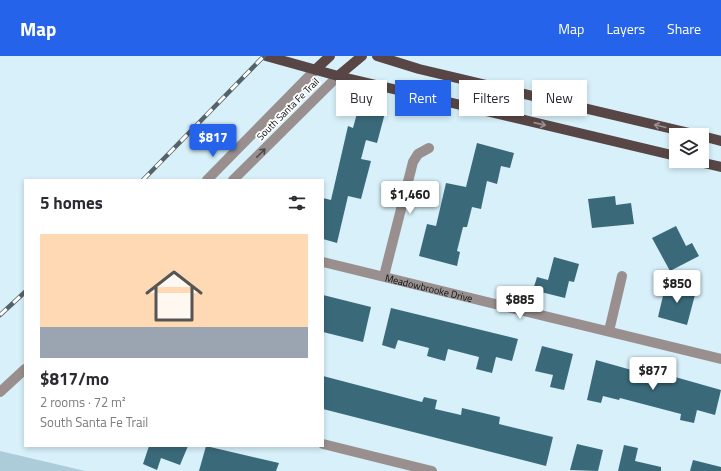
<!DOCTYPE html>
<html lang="en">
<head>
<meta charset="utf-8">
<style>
	body { margin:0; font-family:"Titillium Web",sans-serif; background:#f2f2f3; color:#2b2b33; height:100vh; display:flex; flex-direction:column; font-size:15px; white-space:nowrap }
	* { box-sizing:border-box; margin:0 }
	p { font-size:13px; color:#7c7c81 }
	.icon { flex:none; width:22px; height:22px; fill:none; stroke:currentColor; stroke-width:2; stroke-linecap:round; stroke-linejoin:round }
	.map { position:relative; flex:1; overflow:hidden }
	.drawer { position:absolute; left:24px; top:123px; width:300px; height:268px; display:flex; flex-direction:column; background:#fff; border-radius:0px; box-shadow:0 2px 6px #0003 }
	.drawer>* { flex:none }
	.guide { position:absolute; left:336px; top:24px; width:325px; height:36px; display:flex; gap:8px }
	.tools { position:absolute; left:669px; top:72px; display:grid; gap:8px }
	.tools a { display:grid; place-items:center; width:40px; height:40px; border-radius:0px; background:#fff; box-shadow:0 2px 6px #0003; font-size:20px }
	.price { position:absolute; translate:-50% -34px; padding:0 9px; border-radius:4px; background:#fff; color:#222; font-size:13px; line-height:26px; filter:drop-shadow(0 1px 2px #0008) }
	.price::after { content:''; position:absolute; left:50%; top:24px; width:12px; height:9px; margin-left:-6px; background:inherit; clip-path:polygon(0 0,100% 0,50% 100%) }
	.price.on { background:#2563eb; color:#fff }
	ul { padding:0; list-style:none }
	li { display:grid; align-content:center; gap:8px; height:212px; padding:0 16px }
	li+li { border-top:1px solid #e1e1e2 }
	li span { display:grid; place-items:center; height:124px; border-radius:0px; color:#555 }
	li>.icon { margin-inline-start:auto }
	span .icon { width:72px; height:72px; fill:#fffc; stroke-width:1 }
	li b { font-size:17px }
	h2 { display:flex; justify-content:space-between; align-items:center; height:48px; padding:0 16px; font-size:17px }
	.tag { padding:0 14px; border-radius:0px; background:#fff; box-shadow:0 2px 6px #0003; font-size:14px; line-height:36px }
	.tag.on { background:#2563eb; color:#fff }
	header { display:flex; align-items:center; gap:24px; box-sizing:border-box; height:56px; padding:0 20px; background:#2563eb; color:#fff }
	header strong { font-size:19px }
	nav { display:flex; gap:22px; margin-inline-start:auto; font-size:14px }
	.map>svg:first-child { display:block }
	.green { fill:#abccd8 }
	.building { fill:#3a6a7a }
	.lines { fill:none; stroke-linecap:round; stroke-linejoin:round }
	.minor { stroke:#9a8f8f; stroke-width:10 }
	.major { stroke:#574645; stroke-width:10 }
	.rail-casing { stroke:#556368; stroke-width:4.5 }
	.rail { stroke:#fff; stroke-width:3; stroke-dasharray:9; stroke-linecap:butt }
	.oneway { stroke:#9a908f }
	.oneway2 { stroke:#4a494b }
	.labels { text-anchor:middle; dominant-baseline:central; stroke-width:3.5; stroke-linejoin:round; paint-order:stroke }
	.street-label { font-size:10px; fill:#081013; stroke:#fff }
</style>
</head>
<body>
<header>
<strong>Map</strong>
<nav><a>Map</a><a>Layers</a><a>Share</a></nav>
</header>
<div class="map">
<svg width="721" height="415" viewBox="0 0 721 415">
	<rect width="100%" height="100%" fill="#d7f0f9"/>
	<path class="green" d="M0,395L85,415H0Z"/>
	<g class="building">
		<path d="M359,50L385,57L377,87L366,84L361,103L371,105L361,143L348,140L337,187L323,183V142L331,144L348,70L353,72Z"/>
		<path d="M477,87L514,97L510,112L501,110L497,128L487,125L481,153L472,151L467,171H463L457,195L460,196L457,210L419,200L427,168L436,170L446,127L466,131Z"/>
		<path d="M615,140L616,149L631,147L634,168L592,172L588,143Z"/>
		<path d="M676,170L686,190L692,187L699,200L670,215L652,182Z"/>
		<path d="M554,201L579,208L574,226L569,225L565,242L533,234L537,221L548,224Z"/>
		<path d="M666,227L696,235L687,269L658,261Z"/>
		<path d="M323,239L371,251L363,286L323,276Z"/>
		<path d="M391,252L518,283L512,305L496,301L492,317L476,313L479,301L448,293L445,305L427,300L429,292L398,284L395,293L382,289Z"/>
		<path d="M542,290L573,298L564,334L550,331L553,319L535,315Z"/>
		<path d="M596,304L660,322L661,317L721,334L715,359L697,354L694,367L680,364L681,358L620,342L619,344L603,340L601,347L587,344Z"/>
		<path d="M323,320L422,346L424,341L437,344L435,353L461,359L462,352L500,361L499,368L553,381L546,410L323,353Z"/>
		<path d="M577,388L603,394L598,415L570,414Z"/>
		<path d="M624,389L638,392L635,405L661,411V415H618Z"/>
		<path d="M149,390H188L180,409L161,402L157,414L143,408Z"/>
		<path d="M206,390L279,407L276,415H199Z"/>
		<path d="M693,404L721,411V415H690Z"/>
	</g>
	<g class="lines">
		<g class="minor">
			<path d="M207,124L316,13"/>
			<path d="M233,124L338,20"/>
			<path id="s1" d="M323,206L721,303"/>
			<path d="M384,220L413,106L418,98L429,92"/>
			<path d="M609,275L622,220"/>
			<path d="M0,336L25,313"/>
			<path d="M323,388L432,415"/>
		</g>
		<g class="major">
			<path d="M266,0L338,20L676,100"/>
			<path d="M377,0L419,13L698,79"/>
			<path d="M316,13L330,0"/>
			<path d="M338,20L362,0"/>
			<path d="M702,80L721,85"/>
			<path d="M695,105L721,111"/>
		</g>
		<g class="rail-casing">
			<g id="rail">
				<path d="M143,124L264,0"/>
				<path d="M0,259L25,236"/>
			</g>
		</g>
		<use href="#rail" class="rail"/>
	</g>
	<defs><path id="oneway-shaft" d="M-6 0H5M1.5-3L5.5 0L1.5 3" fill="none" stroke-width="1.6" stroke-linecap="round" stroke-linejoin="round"/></defs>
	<g class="oneway">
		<use href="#oneway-shaft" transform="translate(540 68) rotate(13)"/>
		<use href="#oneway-shaft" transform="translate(660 70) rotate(-166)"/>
	</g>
	<use class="oneway2" href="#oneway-shaft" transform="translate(261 97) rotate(-45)"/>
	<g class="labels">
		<g class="street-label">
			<text transform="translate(288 53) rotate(-45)">South Santa Fe Trail</text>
			<text stroke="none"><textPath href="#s1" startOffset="109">Meadowbrooke Drive</textPath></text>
		</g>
	</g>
</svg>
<div class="tools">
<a><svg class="icon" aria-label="layers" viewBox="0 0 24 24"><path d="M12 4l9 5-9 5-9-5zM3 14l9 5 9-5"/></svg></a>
</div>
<b class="price on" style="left:213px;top:102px">$817</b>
<b class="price" style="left:410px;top:159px">$1,460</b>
<b class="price" style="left:677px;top:248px">$850</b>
<b class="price" style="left:520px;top:264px">$885</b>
<b class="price" style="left:653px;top:335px">$877</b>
<div class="guide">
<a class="tag">Buy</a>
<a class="tag on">Rent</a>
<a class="tag">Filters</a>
<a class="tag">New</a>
</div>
<section class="drawer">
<h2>5 homes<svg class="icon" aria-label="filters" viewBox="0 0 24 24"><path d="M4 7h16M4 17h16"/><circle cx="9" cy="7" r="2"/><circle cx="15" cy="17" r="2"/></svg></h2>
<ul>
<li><span style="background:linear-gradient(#ffd9b3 75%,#9aa5b1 0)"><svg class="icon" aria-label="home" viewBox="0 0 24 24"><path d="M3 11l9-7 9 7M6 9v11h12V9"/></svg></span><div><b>$817/mo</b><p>2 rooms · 72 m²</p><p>South Santa Fe Trail</p></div></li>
</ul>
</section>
</div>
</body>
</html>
